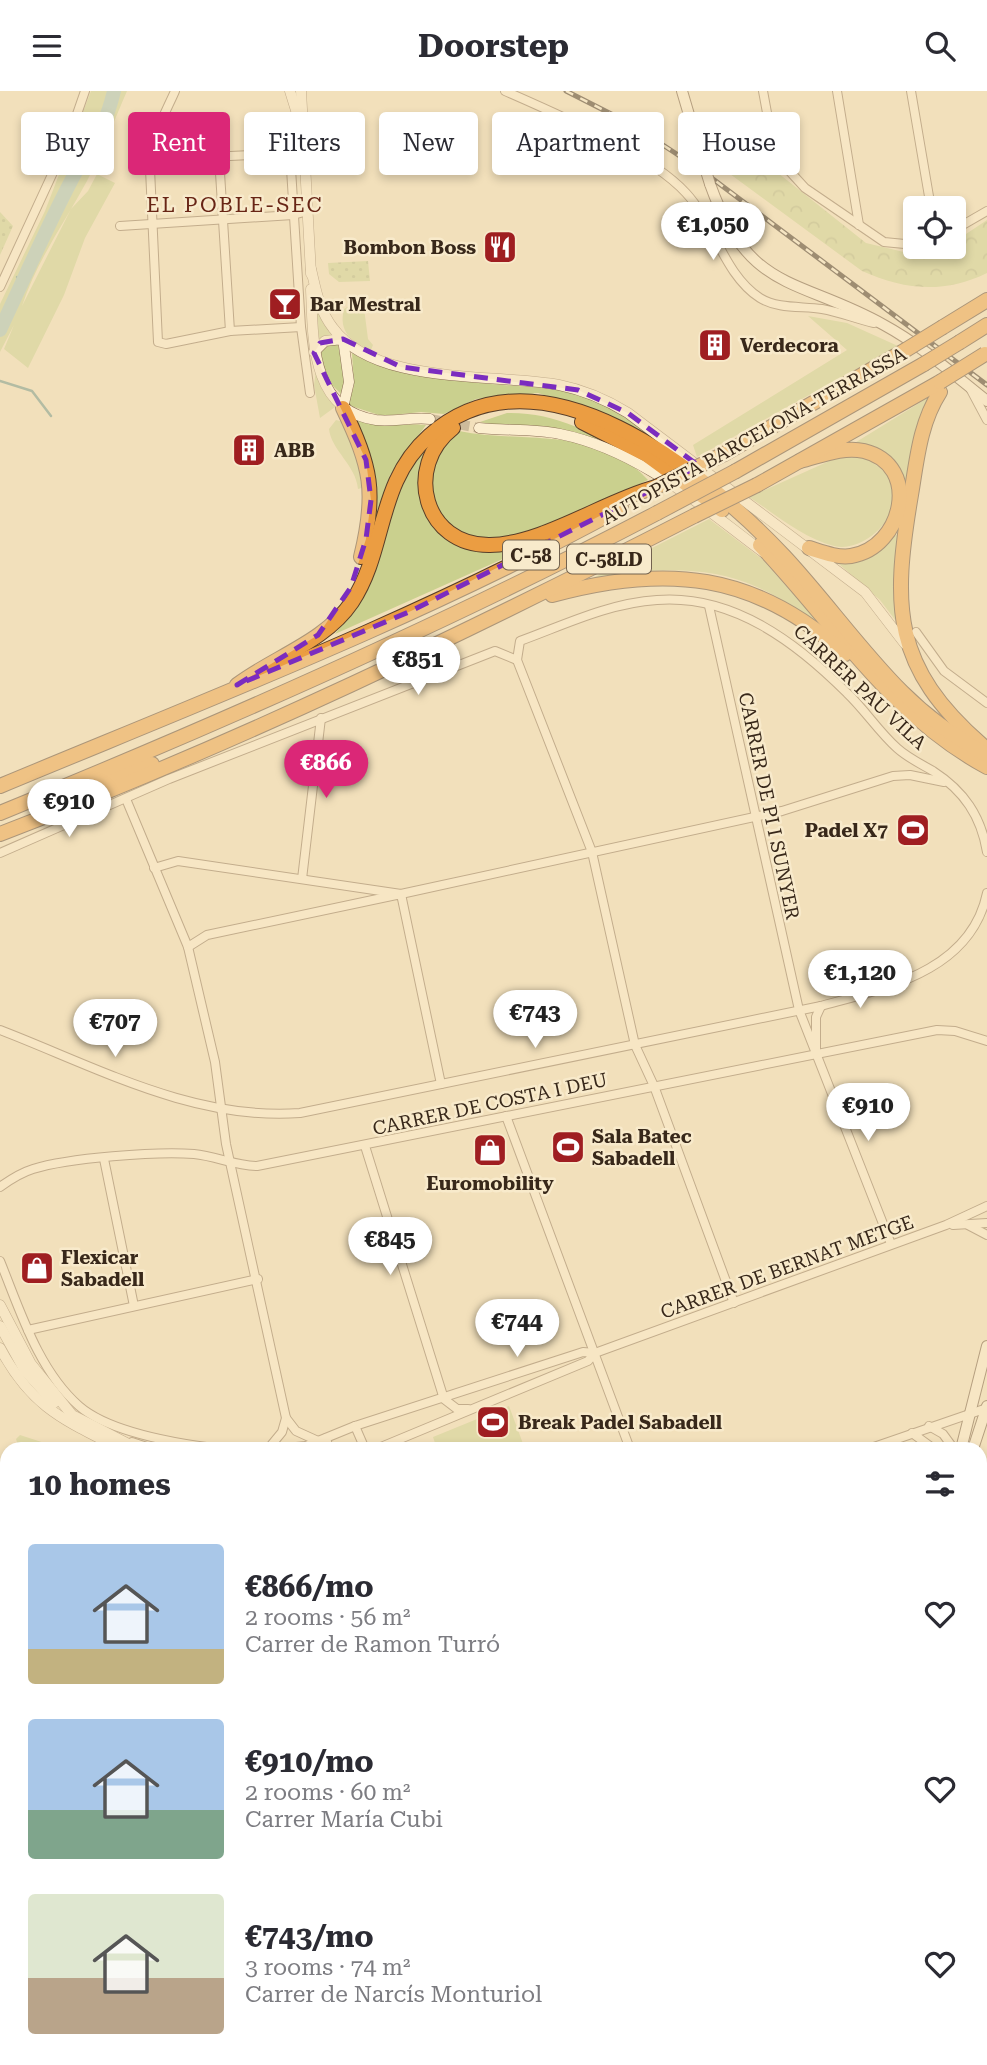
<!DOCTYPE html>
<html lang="en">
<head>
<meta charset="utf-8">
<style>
	body { margin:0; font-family:"Roboto Serif",serif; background:#f7f7f7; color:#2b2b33; height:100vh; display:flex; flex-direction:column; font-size:26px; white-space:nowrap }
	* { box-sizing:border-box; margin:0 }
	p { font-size:23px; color:#7c7c81 }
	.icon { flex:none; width:38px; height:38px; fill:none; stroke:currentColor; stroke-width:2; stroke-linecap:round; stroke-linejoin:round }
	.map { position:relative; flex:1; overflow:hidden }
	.side { position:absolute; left:0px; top:1351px; width:987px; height:623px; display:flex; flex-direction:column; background:#fff; border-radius:21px 21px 0 0; box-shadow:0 4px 10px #0003 }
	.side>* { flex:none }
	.guide { position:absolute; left:21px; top:21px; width:945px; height:63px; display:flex; gap:14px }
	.fabs { position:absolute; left:903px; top:105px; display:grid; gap:14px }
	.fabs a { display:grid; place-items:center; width:63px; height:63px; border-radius:7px; background:#fff; box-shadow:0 4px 10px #0003; font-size:35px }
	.price { position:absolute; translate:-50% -60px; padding:0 16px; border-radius:24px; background:#fff; color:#222; font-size:23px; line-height:46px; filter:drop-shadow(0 2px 4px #0008) }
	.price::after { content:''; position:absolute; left:50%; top:42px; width:21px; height:16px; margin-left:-10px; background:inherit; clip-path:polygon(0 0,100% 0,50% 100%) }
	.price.on { background:#db2777; color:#fff }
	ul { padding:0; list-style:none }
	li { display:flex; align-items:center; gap:21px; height:175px; padding:0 28px }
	li span { display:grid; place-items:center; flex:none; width:196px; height:140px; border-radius:7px; color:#555 }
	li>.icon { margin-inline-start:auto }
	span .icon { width:84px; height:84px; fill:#fffc; stroke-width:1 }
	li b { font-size:30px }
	h2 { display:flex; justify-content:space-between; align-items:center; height:84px; padding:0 28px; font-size:30px }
	.tag { padding:0 24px; border-radius:7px; background:#fff; box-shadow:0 4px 10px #0003; font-size:24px; line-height:63px }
	.tag.on { background:#db2777; color:#fff }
	header { display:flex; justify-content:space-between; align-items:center; height:91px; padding:0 28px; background:#fff; font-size:32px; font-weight:700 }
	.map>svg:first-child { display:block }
	.green { fill:#cad08e }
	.forest { fill:url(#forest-crowns) }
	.park { fill:url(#park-dots) }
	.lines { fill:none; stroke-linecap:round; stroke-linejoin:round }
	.stream { stroke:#679085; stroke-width:2.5 }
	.river { stroke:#a0c2b7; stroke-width:14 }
	.tertiary-tunnel { stroke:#cdbb9b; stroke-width:10; stroke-dasharray:10 5; stroke-linecap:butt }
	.minor-casing { stroke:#8a6f53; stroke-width:10 }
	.tertiary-casing { stroke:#8a6f53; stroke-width:11 }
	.secondary-casing { stroke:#6c5037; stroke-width:12 }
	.motorway-casing { stroke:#573d29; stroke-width:16 }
	.minor { stroke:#fceecf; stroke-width:8 }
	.tertiary { stroke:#fceecf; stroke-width:10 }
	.secondary { stroke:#fceecf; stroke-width:10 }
	.motorway { stroke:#eb9d42; stroke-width:14 }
	.rail-casing { stroke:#38281a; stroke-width:5 }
	.rail { stroke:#f8eacb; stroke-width:2.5; stroke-dasharray:8; stroke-linecap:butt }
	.secondary-bridge-casing { stroke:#6c5037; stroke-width:12; stroke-linecap:butt }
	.motorway-bridge-casing { stroke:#573d29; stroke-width:16; stroke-linecap:butt }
	.secondary-bridge { stroke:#fceecf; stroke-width:10 }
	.motorway-bridge { stroke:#eb9d42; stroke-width:14 }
	.marked { fill:none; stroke:#7b2cbf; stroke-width:5; stroke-dasharray:14 9; stroke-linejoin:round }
	.labels { text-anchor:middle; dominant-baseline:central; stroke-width:5; stroke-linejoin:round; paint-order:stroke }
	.shield { fill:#f8eacb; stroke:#72624f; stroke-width:2 }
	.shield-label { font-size:18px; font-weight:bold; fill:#38281a }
	.poi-label { font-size:19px; font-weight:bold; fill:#38281a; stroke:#f8eacb; text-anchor:start }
	.street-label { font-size:19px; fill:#38281a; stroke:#f8eacb }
	.neighbourhood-label { font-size:21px; letter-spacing:2px; fill:#682515; stroke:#f8eacb }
</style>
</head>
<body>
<header><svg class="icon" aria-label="menu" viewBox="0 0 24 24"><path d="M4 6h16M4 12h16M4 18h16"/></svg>Doorstep<svg class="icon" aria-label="search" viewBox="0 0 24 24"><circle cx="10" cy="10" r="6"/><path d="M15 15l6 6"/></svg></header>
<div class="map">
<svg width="987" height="1974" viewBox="0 0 987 1974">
	<defs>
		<pattern id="forest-crowns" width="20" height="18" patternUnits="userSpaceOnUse" patternTransform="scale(1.75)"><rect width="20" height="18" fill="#cad08e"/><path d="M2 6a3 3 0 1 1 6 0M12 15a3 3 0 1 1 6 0" fill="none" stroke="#aeb37a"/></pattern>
		<pattern id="park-dots" width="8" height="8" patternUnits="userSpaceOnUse" patternTransform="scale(1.75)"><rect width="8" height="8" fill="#cad08e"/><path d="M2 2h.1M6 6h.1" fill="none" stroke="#aeb37a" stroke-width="1.8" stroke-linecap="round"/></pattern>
	</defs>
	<rect width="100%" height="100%" fill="#f2e0bb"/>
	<g class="green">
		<path d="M91,0H127C114,30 102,61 87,90C65,131 37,169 22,215L71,118L88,100L97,83L115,92L85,147L64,204L28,277L4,258L14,234L0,261V213L45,120Z"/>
		<path d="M316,211L332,243L317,248Z"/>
		<path d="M354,212L364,217L368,248L373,254L371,259C352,251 338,241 344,218Z"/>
		<path d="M808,225L847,232L898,255L697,366L693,354L847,259Z"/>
		<path d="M338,253L346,294L342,304L327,289L321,262L326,254Z"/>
		<path d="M352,262C396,291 508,293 563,299C613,313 637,334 677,365L603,323L538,302L476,308L444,323L421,321L382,325L348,314L354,295Z"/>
		<path d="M316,279L335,316L320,327L314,294Z"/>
		<path d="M929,306L922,321L906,402L898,381L853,353Z"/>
		<path d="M507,322C556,321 591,342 633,364L614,356L480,331Z"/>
		<path d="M350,325C380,338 395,332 426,334L390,384L374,432Z"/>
		<path d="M336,329L344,331L354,348L365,396L358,398C356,374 331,359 329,338Z"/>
		<path d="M459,340C524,353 597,334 648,389C612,406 519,455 482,449C468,447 455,438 445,429C438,421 431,406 431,395C431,374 441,352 459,340Z"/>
		<path d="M436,345C414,399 411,402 449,447L536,449V453L335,543L356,516L393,407L417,365Z"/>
		<path d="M857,363C868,368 880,375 888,385C911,417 867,463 834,455C803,447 775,423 749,406L836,367Z"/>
		<path d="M709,428L762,468L818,531C798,519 778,505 757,496C705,472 644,478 591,488Z"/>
		<path d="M900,441L894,476L896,530L880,509L839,473L869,466Z"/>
		<path d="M509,1315L525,1358H437L433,1346Z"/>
		<path d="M20,1344L63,1358H19L16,1348Z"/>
		<path d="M7,1655V1717L0,1721V1664Z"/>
	</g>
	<path class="forest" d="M723,58H748L866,152L908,162L954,156V151L987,129V182C944,203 904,199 862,180L715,72L714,63Z"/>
	<g class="park">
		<path d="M0,121L13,135L0,164Z"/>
		<path d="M368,170L370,190L339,191L329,183L328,172Z"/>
	</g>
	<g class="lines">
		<g class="stream">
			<path d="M17,186L21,194"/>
			<path d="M0,290L32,300L51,325"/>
		</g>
		<path class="river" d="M0,239C23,190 45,140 70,92C88,56 104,43 114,0"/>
		<path class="tertiary-tunnel" d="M430,328L479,337"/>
		<g class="minor-casing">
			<g id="minor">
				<path d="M175,0C166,22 145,50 169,68L290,62L301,236L310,302"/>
				<path d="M505,0C555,22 651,63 686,102C714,132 724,184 760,207C778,218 801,215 822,218C840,221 856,228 874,232"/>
				<path d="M763,0L772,49L783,73L805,97L884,151L915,154"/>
				<path d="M837,0L859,134"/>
				<path d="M911,0L931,117"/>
				<path d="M219,66L230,240"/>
				<path d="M150,78L158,251L166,253L230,240L301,236"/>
				<path d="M120,135L293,124L308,120"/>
				<path d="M954,139L987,120"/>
				<path d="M0,196L68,49L85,0"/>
				<path d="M971,299L987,329"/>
				<path d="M709,515L799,919L891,1153"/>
				<path d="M916,541L944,580L987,612"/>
				<path d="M126,708L188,856L215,971L226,1053L286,1327L296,1340L318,1350"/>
				<path d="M0,762L169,688L495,560L517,569"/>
				<path d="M154,777L178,770L401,803L782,720L893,685L910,684L944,691"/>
				<path d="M302,788L321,627"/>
				<path d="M188,856L207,844L401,803L441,993"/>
				<path d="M0,939C96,976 194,1030 300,1022L821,915C886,897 971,880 987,802"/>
				<path d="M816,959V926L821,915"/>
				<path d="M506,1025L630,1358"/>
				<path d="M365,1055L444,1308L457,1318H468"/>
				<path d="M104,1068L134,1215"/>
				<path d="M0,1096C11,1088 20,1082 33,1078C68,1067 157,1060 194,1063C216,1065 235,1075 257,1075L937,939L955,940L987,950"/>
				<path d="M953,1134L987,1132"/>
				<path d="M968,1134L987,1144"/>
				<path d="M0,1170C20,1219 38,1279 79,1315C110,1342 180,1353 221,1358"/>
				<path d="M734,1212L654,995L635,954L592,761L517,569L520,550C564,534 609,512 657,509C733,503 797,552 847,602C865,619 879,641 897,657C908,667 921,673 933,680C964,700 981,725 987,761"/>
				<path d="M28,1239L258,1188"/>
				<path d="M355,1335L365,1358"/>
				<path d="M929,1335L943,1343L954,1358"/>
				<path d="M912,1342L934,1358"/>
				<path d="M326,1347L329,1358"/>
				<path d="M132,1351L153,1358"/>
				<path d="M268,1358L282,1341L286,1327"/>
				<path d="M277,1358L306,1355L355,1335L583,1261L595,1262L946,1134L987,1115"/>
				<path d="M376,1358L588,1270L595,1262"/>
				<path d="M868,1358L987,1317"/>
				<path d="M980,1495L987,1497"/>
				<path d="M980,1557L987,1558"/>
				<path d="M980,1619L987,1617"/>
				<path d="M980,1641L987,1661"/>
				<path d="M980,1728L987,1726"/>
				<path d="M0,1834L7,1831"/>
				<path d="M980,1844L987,1842"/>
				<path d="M0,1896L7,1893"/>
				<path d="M0,1949L7,1946"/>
				<path d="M52,1967L55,1974"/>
				<path d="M116,1967L119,1974"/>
				<path d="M388,1967L390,1974"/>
				<path d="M515,1967L517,1974"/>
				<path d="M757,1967L759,1974"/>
				<path d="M872,1967L875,1974"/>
				<path d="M66,1974L85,1967"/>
				<path d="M277,1974L298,1967"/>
				<path d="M624,1974L643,1967"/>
			</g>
		</g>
		<g class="tertiary-casing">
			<g id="tertiary">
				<path d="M290,0L299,29"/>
				<path d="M301,0L311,183"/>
				<path d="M311,178C316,199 319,219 333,237C375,295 495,282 559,294C584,299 607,309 628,322L865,501L905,553"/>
				<path d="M311,198C313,249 311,320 376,329C394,331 412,326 430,328"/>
				<path d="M314,261L325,250L343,248L349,291L343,317"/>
				<path d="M479,337C506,340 533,337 560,343C639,359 700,414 763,461"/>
				<path d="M0,1214L31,1273L72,1324L138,1358"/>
				<path d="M0,1235L25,1280L54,1312"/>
				<path d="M0,1257C32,1317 64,1329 121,1358"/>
				<path d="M980,1516L987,1518"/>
				<path d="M980,1528L987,1529"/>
				<path d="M0,1762L7,1758"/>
			</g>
		</g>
		<g class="secondary-casing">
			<g id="secondary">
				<path d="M682,0L700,61"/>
				<path d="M710,93C749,203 798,186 884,234C921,254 954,284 987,310"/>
				<path d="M961,1358L987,1255"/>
				<path d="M973,1358L987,1315"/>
				<path d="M980,1945L987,1964"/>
			</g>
		</g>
		<g class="motorway-casing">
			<g id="motorway">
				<path d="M943,236L987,209"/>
				<path d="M960,251L987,234"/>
				<path d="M940,301C920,332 917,368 911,404C892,516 892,576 983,655"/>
				<path d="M343,317C371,376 377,401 361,466"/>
				<path d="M582,331L647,364L722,419"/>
				<path d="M453,337C403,376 424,455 490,454C543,453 604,410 656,396"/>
				<path d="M724,363L904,260"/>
				<path d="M800,370C820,365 843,355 864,360C922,374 903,457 851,465C837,467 822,461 809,457"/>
				<path d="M736,380L924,273"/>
				<path d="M757,394L940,291"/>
				<path d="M760,454C834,532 890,624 987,676"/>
				<path d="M552,504C666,473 755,481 845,563"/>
				<path d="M237,594C274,566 325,551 352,511C387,458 376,392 429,345C540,246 706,382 784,465C825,509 860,559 902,601C927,626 956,647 987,664"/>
				<path d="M98,691L152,673"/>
				<path d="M0,695C209,608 422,526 621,417"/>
				<path d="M0,722C223,631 443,534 657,422"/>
				<path d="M0,743C238,652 468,541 694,425"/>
			</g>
		</g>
		<use href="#minor" class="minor"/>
		<use href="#tertiary" class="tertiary"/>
		<use href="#secondary" class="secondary"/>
		<use href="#motorway" class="motorway"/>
		<g class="rail-casing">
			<g id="rail">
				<path d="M566,0L631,33L701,79L987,294"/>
				<path d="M0,1812L7,1809"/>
			</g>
		</g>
		<use href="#rail" class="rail"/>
		<g class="secondary-bridge-casing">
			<path id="secondary-bridge" d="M700,61L710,93"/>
		</g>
		<g class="motorway-bridge-casing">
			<g id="motorway-bridge">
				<path d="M904,260L943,236"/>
				<path d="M924,273L960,251"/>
				<path d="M940,291L985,263"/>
				<path d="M656,396L724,363"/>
				<path d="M657,422L736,380"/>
				<path d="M694,425L757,394"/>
			</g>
		</g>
		<use href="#secondary-bridge" class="secondary-bridge"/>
		<use href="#motorway-bridge" class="motorway-bridge"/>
	</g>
	<path d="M0 0H987V1974H0ZM343,248L401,276L578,299L628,322L699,375L411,520L237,594L318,544L351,496L366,448L371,409L366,369L314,262L320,252Z" fill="#f2e0bb" fill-opacity=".55" fill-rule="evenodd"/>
	<path class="marked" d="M343,248L401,276L578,299L628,322L699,375L411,520L237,594L318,544L351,496L366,448L371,409L366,369L314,262L320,252Z"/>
	<defs>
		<g id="restaurant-square" transform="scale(1.75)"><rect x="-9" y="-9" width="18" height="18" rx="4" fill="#9f1e21" stroke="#f8eacb"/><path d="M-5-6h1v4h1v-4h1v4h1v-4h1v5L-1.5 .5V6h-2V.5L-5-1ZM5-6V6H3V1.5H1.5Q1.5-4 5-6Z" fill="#fff"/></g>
		<g id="bar-square" transform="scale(1.75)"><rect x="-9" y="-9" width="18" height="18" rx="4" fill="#9f1e21" stroke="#f8eacb"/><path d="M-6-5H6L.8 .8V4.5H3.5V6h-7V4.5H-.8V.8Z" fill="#fff"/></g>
		<g id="building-square" transform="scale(1.75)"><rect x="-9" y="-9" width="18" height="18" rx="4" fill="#9f1e21" stroke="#f8eacb"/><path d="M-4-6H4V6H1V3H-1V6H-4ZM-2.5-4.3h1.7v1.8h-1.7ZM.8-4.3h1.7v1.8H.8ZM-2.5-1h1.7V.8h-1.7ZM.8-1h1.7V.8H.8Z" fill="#fff"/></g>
		<g id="stadium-square" transform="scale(1.75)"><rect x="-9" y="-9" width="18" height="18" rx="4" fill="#9f1e21" stroke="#f8eacb"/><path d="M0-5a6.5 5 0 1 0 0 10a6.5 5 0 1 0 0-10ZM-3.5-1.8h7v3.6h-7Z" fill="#fff"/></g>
		<g id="shop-square" transform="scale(1.75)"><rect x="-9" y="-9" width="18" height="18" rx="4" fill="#9f1e21" stroke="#f8eacb"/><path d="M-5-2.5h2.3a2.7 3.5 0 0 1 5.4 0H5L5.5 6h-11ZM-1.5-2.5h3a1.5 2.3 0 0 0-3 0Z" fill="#fff"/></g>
	</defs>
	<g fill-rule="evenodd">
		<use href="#restaurant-square" x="500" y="156"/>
		<use href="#bar-square" x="285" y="213"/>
		<use href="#building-square" x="715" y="254"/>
		<use href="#building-square" x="249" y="359"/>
		<use href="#stadium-square" x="913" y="739"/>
		<use href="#stadium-square" x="568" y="1056"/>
		<use href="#shop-square" x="490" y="1059"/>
		<use href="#shop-square" x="37" y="1177"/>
		<use href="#stadium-square" x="493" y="1331"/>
	</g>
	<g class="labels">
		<g class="shield">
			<rect x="503" y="449.5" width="56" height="29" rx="5"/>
			<rect x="567" y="453.5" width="84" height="29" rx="5"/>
		</g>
		<g class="shield-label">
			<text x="531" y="464">C-58</text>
			<text x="609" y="468">C-58LD</text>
		</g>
		<g class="poi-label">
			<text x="476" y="156" text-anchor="end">Bombon Boss</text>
			<text x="310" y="213">Bar Mestral</text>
			<text x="740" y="254">Verdecora</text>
			<text x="274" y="359">ABB</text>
			<text x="888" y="739" text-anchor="end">Padel X7</text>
			<text x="592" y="1045">Sala Batec<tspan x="592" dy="22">Sabadell</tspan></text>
			<text x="490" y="1092" text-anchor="middle">Euromobility</text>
			<text x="61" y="1166">Flexicar<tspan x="61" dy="22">Sabadell</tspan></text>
			<text x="518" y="1331">Break Padel Sabadell</text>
		</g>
		<g class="street-label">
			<text transform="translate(754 345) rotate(-29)">AUTOPISTA BARCELONA-TERRASSA</text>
			<text transform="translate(860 596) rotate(43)">CARRER PAU VILA</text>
			<text transform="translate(769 715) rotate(78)">CARRER DE PI I SUNYER</text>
			<text transform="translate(490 1013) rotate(-12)">CARRER DE COSTA I DEU</text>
			<text transform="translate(787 1176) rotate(-20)">CARRER DE BERNAT METGE</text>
		</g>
		<g class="neighbourhood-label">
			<text x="235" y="114">EL POBLE-SEC</text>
		</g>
	</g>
</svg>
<div class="fabs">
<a><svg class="icon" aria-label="locate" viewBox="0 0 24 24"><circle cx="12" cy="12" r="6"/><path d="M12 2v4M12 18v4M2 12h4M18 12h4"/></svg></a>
</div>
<b class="price" style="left:713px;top:171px">€1,050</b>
<b class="price" style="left:418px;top:606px">€851</b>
<b class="price on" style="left:326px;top:709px">€866</b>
<b class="price" style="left:69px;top:748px">€910</b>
<b class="price" style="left:860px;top:919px">€1,120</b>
<b class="price" style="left:535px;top:959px">€743</b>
<b class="price" style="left:115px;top:968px">€707</b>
<b class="price" style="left:868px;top:1052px">€910</b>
<b class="price" style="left:390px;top:1186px">€845</b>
<b class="price" style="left:517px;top:1268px">€744</b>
<div class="guide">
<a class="tag">Buy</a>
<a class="tag on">Rent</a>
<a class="tag">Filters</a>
<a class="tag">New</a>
<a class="tag">Apartment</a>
<a class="tag">House</a>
</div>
<section class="side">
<h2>10 homes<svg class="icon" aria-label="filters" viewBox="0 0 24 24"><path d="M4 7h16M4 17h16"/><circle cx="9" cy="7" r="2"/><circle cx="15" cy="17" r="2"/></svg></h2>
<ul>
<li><span style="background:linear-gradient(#a9c7e8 75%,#c2b280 0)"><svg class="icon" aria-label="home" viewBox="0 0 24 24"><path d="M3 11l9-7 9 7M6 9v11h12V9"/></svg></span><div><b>€866/mo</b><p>2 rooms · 56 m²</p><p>Carrer de Ramon Turró</p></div><svg class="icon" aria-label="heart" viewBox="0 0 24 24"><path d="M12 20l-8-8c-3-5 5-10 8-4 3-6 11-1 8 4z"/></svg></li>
<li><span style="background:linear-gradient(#a9c7e8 65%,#7fa58c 0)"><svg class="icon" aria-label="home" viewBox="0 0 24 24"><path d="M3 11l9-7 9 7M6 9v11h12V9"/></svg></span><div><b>€910/mo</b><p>2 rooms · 60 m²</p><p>Carrer María Cubi</p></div><svg class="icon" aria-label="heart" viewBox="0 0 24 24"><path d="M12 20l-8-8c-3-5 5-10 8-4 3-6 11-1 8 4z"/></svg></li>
<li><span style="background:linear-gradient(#dfe7d0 60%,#b9a48a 0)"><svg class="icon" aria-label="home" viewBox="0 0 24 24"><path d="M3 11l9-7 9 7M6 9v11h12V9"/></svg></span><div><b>€743/mo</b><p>3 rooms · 74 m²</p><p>Carrer de Narcís Monturiol</p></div><svg class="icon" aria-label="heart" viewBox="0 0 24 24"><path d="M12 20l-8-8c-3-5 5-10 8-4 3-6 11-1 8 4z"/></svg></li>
</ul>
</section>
</div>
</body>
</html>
